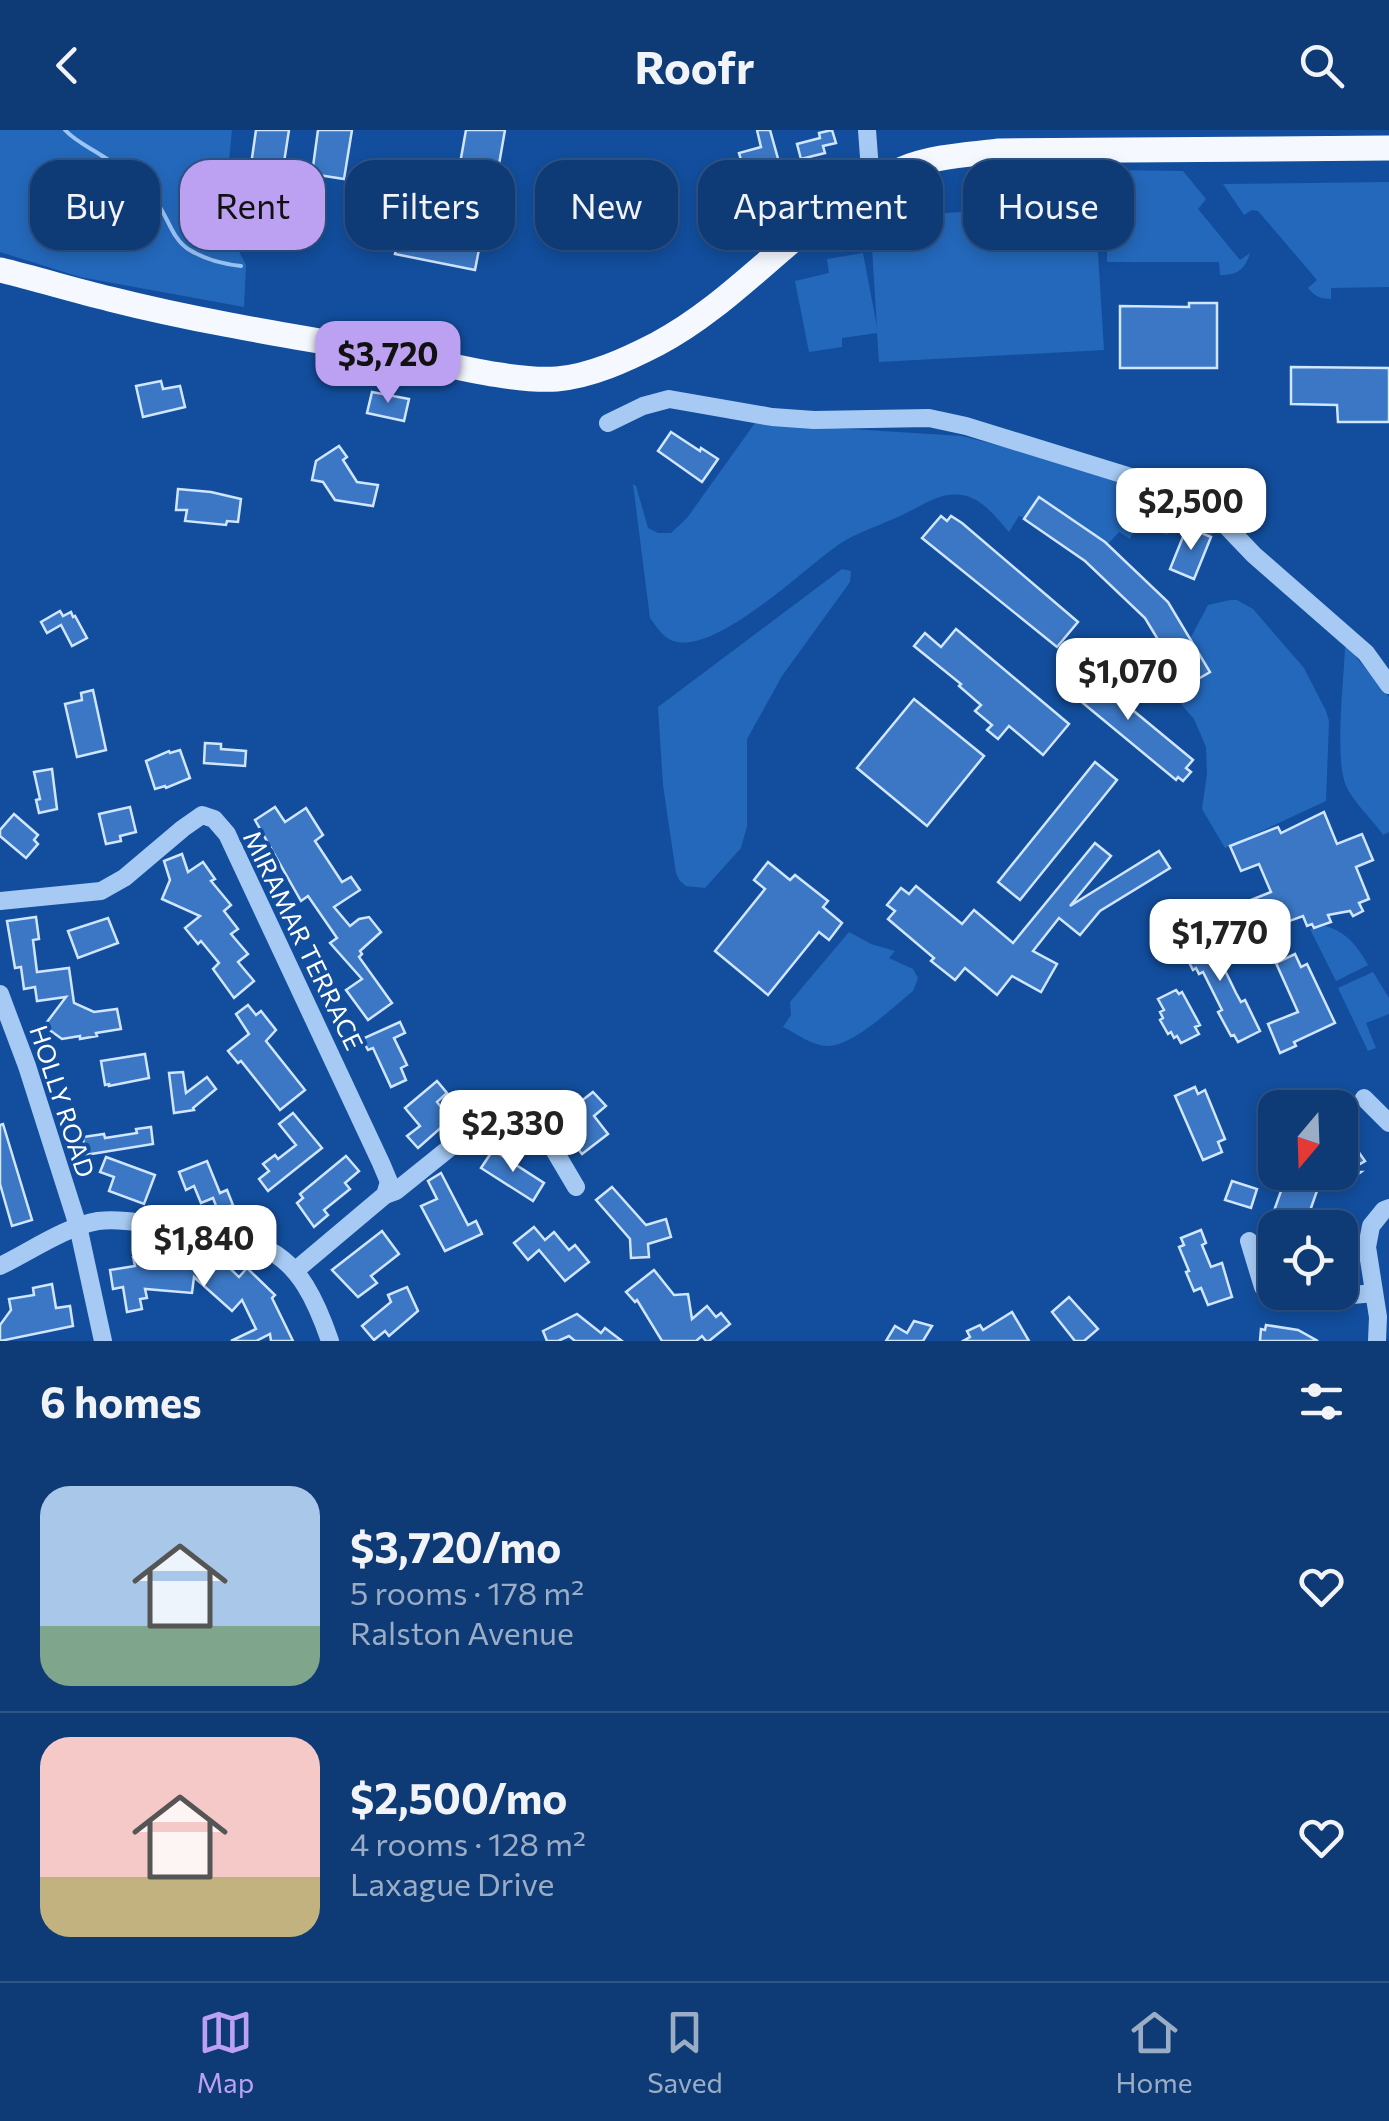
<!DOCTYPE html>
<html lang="en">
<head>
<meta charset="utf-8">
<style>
	body { margin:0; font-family:Commissioner,sans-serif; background:#17417b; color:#f1f3f6; height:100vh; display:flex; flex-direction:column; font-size:38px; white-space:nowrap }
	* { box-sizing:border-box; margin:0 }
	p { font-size:32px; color:#9badc5 }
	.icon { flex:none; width:55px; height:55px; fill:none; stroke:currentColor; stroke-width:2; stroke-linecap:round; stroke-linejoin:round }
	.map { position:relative; height:1211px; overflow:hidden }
	.panel { display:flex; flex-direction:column; background:#0e3a76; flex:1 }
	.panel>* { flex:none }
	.banner { position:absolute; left:30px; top:30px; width:1330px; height:90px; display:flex; gap:20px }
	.needle { width:65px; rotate:199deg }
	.tools { position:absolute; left:1258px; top:960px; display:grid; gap:20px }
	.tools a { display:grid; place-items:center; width:100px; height:100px; border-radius:20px; background:#0e3a76; box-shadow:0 5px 15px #0003,0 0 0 2px #2e5488; font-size:50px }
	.price { position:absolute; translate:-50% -85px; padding:0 22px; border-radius:20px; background:#fff; color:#222; font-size:32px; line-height:65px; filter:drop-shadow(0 2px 5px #0008) }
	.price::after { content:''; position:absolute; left:50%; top:60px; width:30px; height:22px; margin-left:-15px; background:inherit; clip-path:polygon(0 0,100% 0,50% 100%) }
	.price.active { background:#bca0f2; color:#111 }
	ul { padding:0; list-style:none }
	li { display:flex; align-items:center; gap:30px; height:250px; padding:0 40px }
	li+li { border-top:2px solid #2e5488 }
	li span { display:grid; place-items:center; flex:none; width:280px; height:200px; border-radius:30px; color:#555 }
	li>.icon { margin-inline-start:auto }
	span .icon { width:120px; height:120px; fill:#fffc; stroke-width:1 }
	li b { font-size:42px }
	h2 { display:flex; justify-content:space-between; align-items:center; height:120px; padding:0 40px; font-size:42px }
	.tag { padding:0 35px; border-radius:30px; background:#0e3a76; box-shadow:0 5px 15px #0003,0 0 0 2px #2e5488; font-size:35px; line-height:90px }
	.tag.active { background:#bca0f2; color:#111 }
	header { display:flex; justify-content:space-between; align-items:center; height:130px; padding:0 40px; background:#0e3a76; font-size:45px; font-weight:700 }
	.tabs { display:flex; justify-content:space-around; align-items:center; height:140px; border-top:2px solid #2e5488; background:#0e3a76; font-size:28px; color:#9badc5 }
	.tabs a { display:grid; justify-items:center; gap:5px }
	.tabs .active { color:#bca0f2 }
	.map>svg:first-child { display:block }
	.green { fill:#2468bb }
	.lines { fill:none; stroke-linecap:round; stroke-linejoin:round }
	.stream { stroke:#99c5f7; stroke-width:4 }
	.building { fill:#3b77c4; stroke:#d0e5fe; stroke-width:2.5 }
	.minor { stroke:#a7caf4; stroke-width:18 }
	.major { stroke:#f5f9ff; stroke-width:25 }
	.labels { text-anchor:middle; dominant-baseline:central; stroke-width:8; stroke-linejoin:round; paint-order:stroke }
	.street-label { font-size:25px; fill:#fff; stroke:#124e9d }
</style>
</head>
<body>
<header><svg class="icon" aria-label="back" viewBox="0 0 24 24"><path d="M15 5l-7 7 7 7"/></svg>Roofr<svg class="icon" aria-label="search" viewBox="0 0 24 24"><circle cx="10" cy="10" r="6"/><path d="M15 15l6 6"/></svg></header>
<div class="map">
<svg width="1389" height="1211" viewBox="0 0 1389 1211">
	<rect width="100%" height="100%" fill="#124e9d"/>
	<g class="green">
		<path d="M0,0H232L223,91L246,135L244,177L80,147L0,122Z"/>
		<path d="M1107,40L1183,41L1206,69L1198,79L1240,130L1250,123C1245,140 1237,145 1220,145L1219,132H1107Z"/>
		<path d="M1389,52V157L1331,158V169C1321,169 1314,166 1308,158L1317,150L1258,81L1252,80L1244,85L1223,54Z"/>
		<path d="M1095,75L1104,220L879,232L877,203L842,208V217L809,222L795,151L829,143L827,129L863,123L877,197L870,87Z"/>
		<path d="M755,293L962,306L1083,338L1150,361L1198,387L1213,403L1211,407L1173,392L1167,405L1138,393L1130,409L1119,402L1106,416L1019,386L1009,402C996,387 982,368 962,365C939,362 924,375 904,384C884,394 860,401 841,413C806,436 713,529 671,510C662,506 656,496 650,488L633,354L636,356L648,398L658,403H671L687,388Z"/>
		<path d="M842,439L851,441L850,452L782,546L747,609V696L741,718L705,758L686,756L680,751L676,743L663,655L658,577Z"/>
		<path d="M1230,470H1237L1253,479L1304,538L1326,581L1329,591L1326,671L1225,718L1202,679L1207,644L1206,617L1194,589L1162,552L1178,542L1187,556L1209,542L1190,509L1208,475Z"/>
		<path d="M1347,516L1389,567V702L1383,705C1372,688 1352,672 1345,653C1335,625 1344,549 1345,517Z"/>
		<path d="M1325,796C1347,802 1357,816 1368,835L1336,851L1310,799Z"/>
		<path d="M849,802L871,814L895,821L889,828L913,839L918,848L913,861C893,877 852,917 827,916C811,915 797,904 783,897L791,885L790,872Z"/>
		<path d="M1373,842L1389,868V884L1366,893L1376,918L1368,921L1338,858Z"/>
	</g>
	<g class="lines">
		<path class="stream" d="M65,0C76,12 91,18 104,27C121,38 140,52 153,67C167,83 171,108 188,119C204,129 222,134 241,136"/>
	</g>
	<g class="building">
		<path d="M256,0H289L271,117L240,112Z"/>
		<path d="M318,0H352L344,49L312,44Z"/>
		<path d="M466,0H505L494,63L490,62L475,140L395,124L401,97L449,107L459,57L456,56Z"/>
		<path d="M757,0H770L782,43L748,53L750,59L739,62L737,55L729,58L723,37L742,33L739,23L761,17Z"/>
		<path d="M832,0L836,13L823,16L825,23L801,29L797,14L820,8L819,3Z"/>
		<path d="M1189,173H1217V238H1120V176L1189,177Z"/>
		<path d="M1291,237L1389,238V292H1338L1337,275L1291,274Z"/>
		<path d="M161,251L163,259L180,256L185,277L143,287L136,256Z"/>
		<path d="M372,262L409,269L404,291L367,283Z"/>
		<path d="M671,302L700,321L701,318L718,329L702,352L658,321Z"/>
		<path d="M339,316L347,327L343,330L357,352L378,355L373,376L335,370L323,352L312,350L316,331Z"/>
		<path d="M178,359L211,362L241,369L238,392L227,391L226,395L185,391L187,380H176Z"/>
		<path d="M1039,367L1105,412L1168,472L1210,542L1186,556L1145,488L1085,431L1024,389Z"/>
		<path d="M941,386L947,391L951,386L962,393L1078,492L1057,517L922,408Z"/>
		<path d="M1187,397L1211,407L1194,449L1170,439Z"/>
		<path d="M60,481L63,486L71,482L73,487L75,486L87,508L72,516L61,495L47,503L41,492Z"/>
		<path d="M956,499L1069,594L1043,625L1009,596L998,609L987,600L992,595L975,581L981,575L959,556L961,554L914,516L925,503L941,517Z"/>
		<path d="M1077,534L1193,630L1186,638L1191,642L1183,651L1178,647L1176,650L1060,554Z"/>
		<path d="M93,560L106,620L77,627L65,574L82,570L81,563Z"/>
		<path d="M914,569L984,626L927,696L857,638Z"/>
		<path d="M205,613L221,614V619L246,621L245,636L204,633Z"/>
		<path d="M180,620L190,648L166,658L165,656L155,659L146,631L169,621L170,623Z"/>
		<path d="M1095,632L1117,650L1020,770L998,752Z"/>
		<path d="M52,639L57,679L39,683L36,670L40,669L34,642Z"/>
		<path d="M130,677L136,702L120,706L121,711L106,714L99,684Z"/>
		<path d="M275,677L285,692L306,678L323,705L315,711L342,752L351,747L360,760L334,777L350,796L359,789L369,787L381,802L360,821L362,824L359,827L392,873L368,890L346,860L362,849L330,813L337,808L308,766L301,771L255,690Z"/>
		<path d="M1324,682L1337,714L1362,704L1373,730L1356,737L1369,769L1359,773L1363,781L1353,786L1350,781L1328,785L1331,792L1314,798L1312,794L1307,796L1303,786L1270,798L1269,795L1263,797L1251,770L1271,762L1259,734L1241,741L1230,716L1278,697L1281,703Z"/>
		<path d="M14,684L38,705L34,710L38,714L26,728L0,706V700Z"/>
		<path d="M1095,713L1111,726L1070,776L1159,721L1170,738L1100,781L1080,805L1059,788L1033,821L1057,834L1041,862L1012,846L997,865L965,838L955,850L931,831L934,828L888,789L895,781L887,775L901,758L909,764L916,756L962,794L974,780L1013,813Z"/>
		<path d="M182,724L188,742L203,732L215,749L211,751L231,775L224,781L238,799L231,804L248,824L238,832L254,851L234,868L213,839L219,833L201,811L198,814L185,798L200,786L162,769L170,750L164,731Z"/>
		<path d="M768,732L790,750L795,745L828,771L823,777L842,793L829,810L819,802L768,865L715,821L765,759L754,750Z"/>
		<path d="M36,787L39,809L33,810L37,842L69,838L74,873L94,882L117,879L121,899L96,903L97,906L80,909V906L62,909L44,896L66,867L37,871L35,857L24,859L21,837L15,838L7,791Z"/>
		<path d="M108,788L118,813L78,828L68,801Z"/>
		<path d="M1203,797L1205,800L1208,798L1223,827L1219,828L1236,863L1241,872L1245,870L1260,901L1238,912L1234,905L1231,906L1218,882L1222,880L1203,842L1199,844L1196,838L1193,840L1183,821L1190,817L1185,806Z"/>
		<path d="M1295,824L1301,837L1307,834L1335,893L1294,912L1296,916L1280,923L1268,894L1298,882L1276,833Z"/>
		<path d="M1176,860L1179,864L1182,862L1200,895L1195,897L1199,904L1181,913L1177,906L1174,908L1171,902L1168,904L1160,890L1163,888L1160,882L1164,880L1158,869Z"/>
		<path d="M248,875L256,885L261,881L276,900L266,911L305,960L280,980L241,931L238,933L228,921L249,904L236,884Z"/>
		<path d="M400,892L405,903L394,908L407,935L401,938L406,950L391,957L373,918L368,920L362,909Z"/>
		<path d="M145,924L149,948L109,956V954L105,955L101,931Z"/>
		<path d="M183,942L186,963L207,947L216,959L193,978L194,980L174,983L169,943Z"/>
		<path d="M437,951L447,963L437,972L449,987L442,993L444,995L418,1018L407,1006L420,996L405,978Z"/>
		<path d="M1195,957L1198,964L1205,960L1225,1009L1218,1012L1222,1022L1203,1030L1175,966Z"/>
		<path d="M593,962L606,976L594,986L608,1004L582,1024L546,978L557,969L567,982Z"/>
		<path d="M293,983L322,1018L268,1061L259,1049L269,1041L263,1034L275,1025L278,1029L296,1015L279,994Z"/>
		<path d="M3,994L32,1090L12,1096L0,1054V995Z"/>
		<path d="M151,997L153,1014L85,1025L83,1007L104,1004L105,1008L137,1003L136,999Z"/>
		<path d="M1355,1017L1365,1031L1355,1037L1357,1040L1354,1042H1361L1339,1058L1328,1042H1340V1028Z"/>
		<path d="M493,1020L544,1053L533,1071L481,1038Z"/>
		<path d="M346,1026L359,1041L345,1053L350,1059L324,1080L328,1085L314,1097L297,1073L303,1068L300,1064Z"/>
		<path d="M106,1027L155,1045L144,1074L109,1061L114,1047L100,1042Z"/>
		<path d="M207,1031L220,1063L227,1060L233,1075L218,1081L213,1068L201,1073L194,1056L186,1060L179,1042Z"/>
		<path d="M441,1043L468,1095L476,1091L482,1104L445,1121L421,1076L437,1069L428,1051Z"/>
		<path d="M1286,1047L1318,1058L1304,1098H1275V1109L1260,1106L1263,1090L1270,1092Z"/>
		<path d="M1232,1051L1257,1059L1251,1078L1225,1070Z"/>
		<path d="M612,1057L646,1095L666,1089L671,1107L648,1114L649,1127L631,1128L630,1109L596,1070Z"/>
		<path d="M534,1097L545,1110L554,1102L569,1120L575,1115L589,1132L565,1151L539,1120L528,1130L514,1113Z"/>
		<path d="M1201,1100L1206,1113L1202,1115L1211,1137L1222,1133L1232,1167L1208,1175L1201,1158L1194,1161L1186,1142L1189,1141L1179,1117L1184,1115L1181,1108Z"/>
		<path d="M382,1101L399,1124L371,1146L377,1153L358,1167L332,1140Z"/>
		<path d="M149,1124L150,1129L214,1134L219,1128L239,1147L247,1138L275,1165L272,1168L293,1211H271L270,1204L256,1211H231L256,1199L242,1170L232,1181L194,1147L192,1163L145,1159L147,1168L140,1169L142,1179L127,1182L123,1157L113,1159L110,1140L135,1136L133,1127Z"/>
		<path d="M654,1140L674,1165L688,1164L692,1189L707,1176L716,1187L721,1183L730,1194L709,1211H706L702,1206L696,1211H662L637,1170L635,1172L626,1162Z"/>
		<path d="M52,1154L56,1178L70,1176L73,1196L0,1211V1195L11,1180L9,1169L34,1165L33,1158Z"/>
		<path d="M407,1157L418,1181L389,1206L385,1201L374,1210L362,1196L391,1172L388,1165Z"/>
		<path d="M1069,1167L1098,1199L1084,1211H1075L1052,1182Z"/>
		<path d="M1012,1182L1029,1211H963L970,1207L967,1201L980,1195L983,1200Z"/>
		<path d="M577,1184L601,1203L605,1198L622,1211H575L569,1206L558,1211H547L543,1201Z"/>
		<path d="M914,1191L932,1196L923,1211H886L895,1196L907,1203Z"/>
		<path d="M1266,1195L1298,1200L1318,1211H1260L1261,1199L1265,1200Z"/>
	</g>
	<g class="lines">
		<g class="minor">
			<path d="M867,0L871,54"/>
			<path d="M608,293L643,276L669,269L772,287L814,290L929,288L966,296L1170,359L1211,380L1254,425L1366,523L1389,555"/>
			<path d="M0,771L101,761L124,748L182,699L202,685L214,689L227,704L381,1033L389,1052L385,1065L296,1140"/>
			<path d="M0,864L27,936L78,1096L103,1211"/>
			<path d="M1364,968L1389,993"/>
			<path d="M385,1065L396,1061L483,991L515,971L550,1013L576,1057"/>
			<path d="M1249,1111L1263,1157L1278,1172L1374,1163"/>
			<path d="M0,1136C29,1122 67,1096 98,1091C123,1088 151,1095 176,1098C268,1110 298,1118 330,1211"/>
			<path d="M1377,1211L1378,1187L1367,1117L1371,1096L1384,1080L1389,1078"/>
		</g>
		<path class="major" d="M0,140C37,149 73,160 110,169C205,193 303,208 400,225C446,234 512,252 557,249C591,246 626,230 657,214C746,167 808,77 902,39C934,26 966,25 999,21L1389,18"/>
	</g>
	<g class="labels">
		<g class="street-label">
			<text transform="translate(304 810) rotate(64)">MIRAMAR TERRACE</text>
			<text transform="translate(63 971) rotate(72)">HOLLY ROAD</text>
		</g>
	</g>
</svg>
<div class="tools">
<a><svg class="needle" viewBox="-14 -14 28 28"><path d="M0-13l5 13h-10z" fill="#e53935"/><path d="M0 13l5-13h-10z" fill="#9badc5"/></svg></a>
<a><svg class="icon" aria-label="locate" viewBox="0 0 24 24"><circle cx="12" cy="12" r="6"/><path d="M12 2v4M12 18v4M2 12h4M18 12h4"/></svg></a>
</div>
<b class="price active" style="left:388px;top:276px">$3,720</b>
<b class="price" style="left:1191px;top:423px">$2,500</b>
<b class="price" style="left:1128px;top:593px">$1,070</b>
<b class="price" style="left:1220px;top:854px">$1,770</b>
<b class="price" style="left:513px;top:1045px">$2,330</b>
<b class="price" style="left:204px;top:1160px">$1,840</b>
<div class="banner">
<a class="tag">Buy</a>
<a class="tag active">Rent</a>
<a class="tag">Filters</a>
<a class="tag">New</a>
<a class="tag">Apartment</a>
<a class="tag">House</a>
</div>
</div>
<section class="panel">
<h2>6 homes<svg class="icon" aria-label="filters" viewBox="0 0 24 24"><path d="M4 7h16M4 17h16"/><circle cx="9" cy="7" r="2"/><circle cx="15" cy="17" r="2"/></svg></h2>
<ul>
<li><span style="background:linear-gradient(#a9c7e8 70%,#7fa58c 0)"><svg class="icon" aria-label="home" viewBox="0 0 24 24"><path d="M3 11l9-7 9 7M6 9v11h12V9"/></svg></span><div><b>$3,720/mo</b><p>5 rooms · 178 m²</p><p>Ralston Avenue</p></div><svg class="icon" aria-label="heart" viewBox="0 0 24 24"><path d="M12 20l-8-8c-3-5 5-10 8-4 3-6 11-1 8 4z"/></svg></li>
<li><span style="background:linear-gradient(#f6c9c9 70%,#c2b280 0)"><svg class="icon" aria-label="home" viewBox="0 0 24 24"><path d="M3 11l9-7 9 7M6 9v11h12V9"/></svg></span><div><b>$2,500/mo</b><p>4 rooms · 128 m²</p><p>Laxague Drive</p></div><svg class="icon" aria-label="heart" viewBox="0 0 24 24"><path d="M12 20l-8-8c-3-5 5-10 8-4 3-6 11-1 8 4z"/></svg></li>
</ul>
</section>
<nav class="tabs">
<a class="active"><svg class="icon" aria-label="map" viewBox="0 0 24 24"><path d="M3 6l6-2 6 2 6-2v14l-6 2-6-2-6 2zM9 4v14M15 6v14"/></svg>Map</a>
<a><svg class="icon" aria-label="saved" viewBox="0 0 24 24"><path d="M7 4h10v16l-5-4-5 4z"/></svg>Saved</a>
<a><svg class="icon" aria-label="home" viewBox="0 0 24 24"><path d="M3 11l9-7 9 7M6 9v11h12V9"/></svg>Home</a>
</nav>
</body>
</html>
